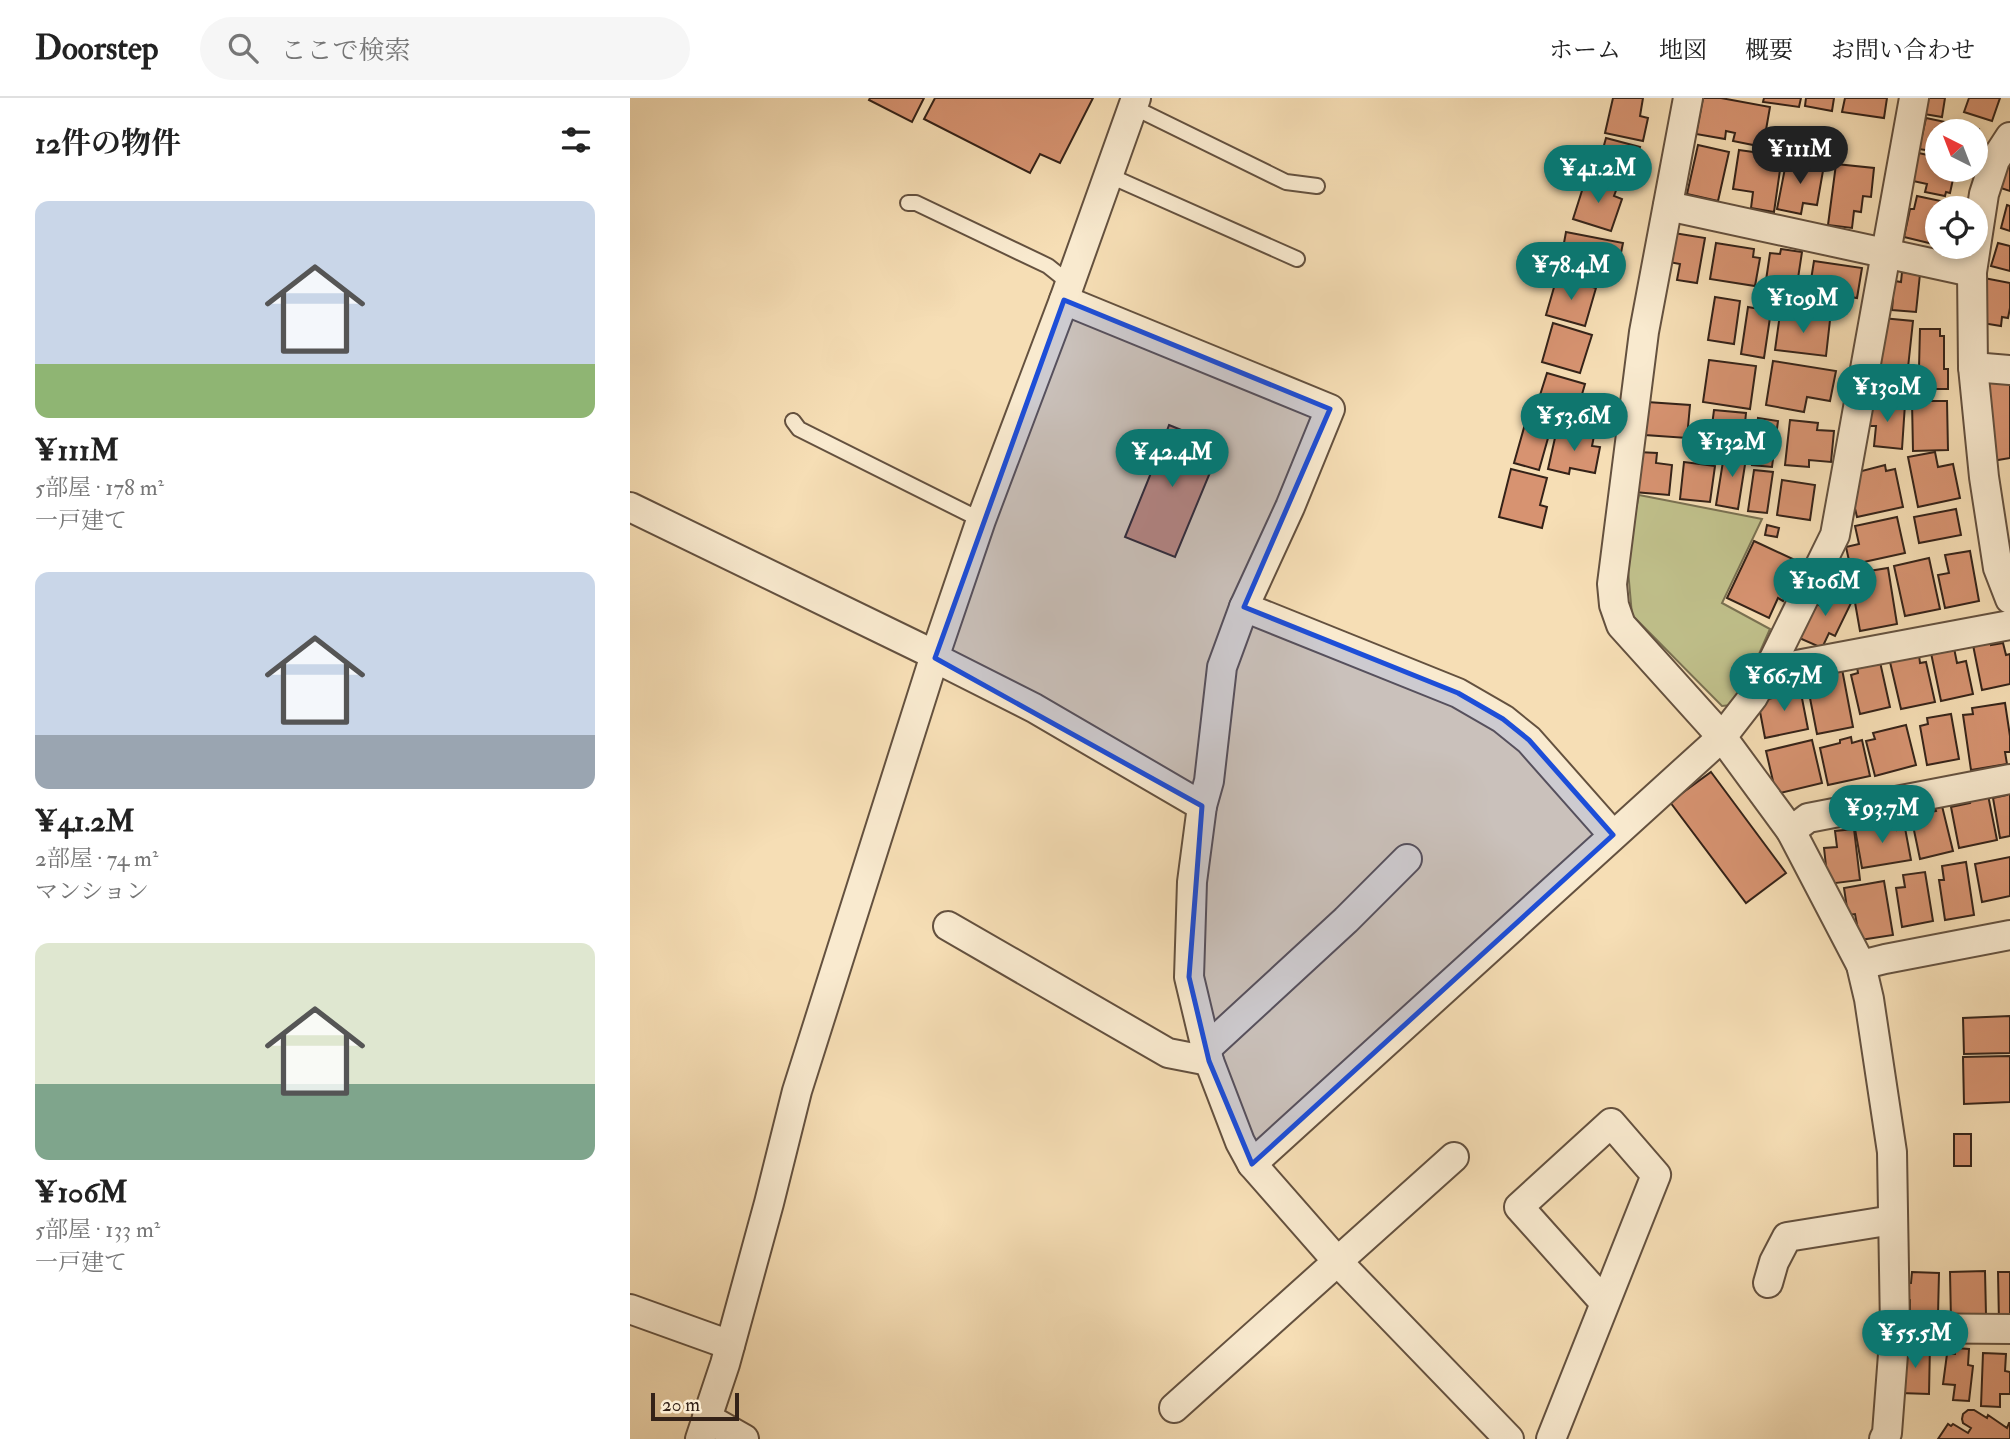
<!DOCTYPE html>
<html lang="ja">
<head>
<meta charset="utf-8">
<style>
	body { margin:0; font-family:"IM FELL Double Pica","Noto Serif JP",serif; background:#f6f6f6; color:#222; height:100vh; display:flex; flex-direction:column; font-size:26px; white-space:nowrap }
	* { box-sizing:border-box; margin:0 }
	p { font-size:23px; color:#767676 }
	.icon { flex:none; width:38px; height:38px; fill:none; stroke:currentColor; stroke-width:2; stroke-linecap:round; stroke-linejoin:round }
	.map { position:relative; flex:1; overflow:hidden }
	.sheet { display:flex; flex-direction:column; background:#fff; width:630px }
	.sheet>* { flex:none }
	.needle { width:46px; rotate:318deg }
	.controls { position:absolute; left:1295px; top:21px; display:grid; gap:14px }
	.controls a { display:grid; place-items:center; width:63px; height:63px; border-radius:50%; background:#fff; box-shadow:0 4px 10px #0003; font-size:35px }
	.scale { position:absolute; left:21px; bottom:18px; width:88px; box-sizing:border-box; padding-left:7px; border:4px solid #342218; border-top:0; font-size:19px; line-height:24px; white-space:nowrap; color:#342218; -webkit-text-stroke:5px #f9eacf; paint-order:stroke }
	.price { position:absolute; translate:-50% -60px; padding:0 16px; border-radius:24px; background:#0f766e; color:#fff; font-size:23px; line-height:46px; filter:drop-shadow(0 2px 4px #0008) }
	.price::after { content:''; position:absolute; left:50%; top:42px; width:21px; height:16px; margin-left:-10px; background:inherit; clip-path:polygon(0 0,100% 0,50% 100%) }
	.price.current { background:#222; color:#fff }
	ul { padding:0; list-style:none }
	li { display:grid; align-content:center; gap:14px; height:371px; padding:0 35px }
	li span { display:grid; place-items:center; height:217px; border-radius:14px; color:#555 }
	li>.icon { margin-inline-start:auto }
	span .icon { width:126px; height:126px; fill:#fffc; stroke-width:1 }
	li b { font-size:30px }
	h2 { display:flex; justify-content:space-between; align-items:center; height:84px; padding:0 35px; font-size:30px }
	header { display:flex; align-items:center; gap:42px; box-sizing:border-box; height:98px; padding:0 35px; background:#fff; border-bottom:2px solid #e0e0e0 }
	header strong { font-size:33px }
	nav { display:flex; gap:38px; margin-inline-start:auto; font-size:24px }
	.search { width:490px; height:63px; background:#f6f6f6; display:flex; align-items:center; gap:18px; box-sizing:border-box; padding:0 24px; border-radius:38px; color:#767676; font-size:26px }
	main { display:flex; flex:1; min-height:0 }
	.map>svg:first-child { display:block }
	.green { fill:#c0c08b; stroke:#7a7152; stroke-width:2 }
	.building { fill:#d79371; stroke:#342218; stroke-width:2 }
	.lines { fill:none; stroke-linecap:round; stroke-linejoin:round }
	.lane-casing { stroke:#64513f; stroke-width:18 }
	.street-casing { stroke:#64513f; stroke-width:32 }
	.lane { stroke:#f9eacf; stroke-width:14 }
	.street { stroke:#f9eacf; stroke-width:28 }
	.marked { fill:#1d4ed8; fill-opacity:0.2; stroke:#1d4ed8; stroke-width:5; stroke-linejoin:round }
</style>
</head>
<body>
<header>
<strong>Doorstep</strong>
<div class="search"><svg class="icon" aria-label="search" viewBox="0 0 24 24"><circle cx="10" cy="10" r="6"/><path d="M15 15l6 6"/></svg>ここで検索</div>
<nav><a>ホーム</a><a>地図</a><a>概要</a><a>お問い合わせ</a></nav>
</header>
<main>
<section class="sheet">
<h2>12件の物件<svg class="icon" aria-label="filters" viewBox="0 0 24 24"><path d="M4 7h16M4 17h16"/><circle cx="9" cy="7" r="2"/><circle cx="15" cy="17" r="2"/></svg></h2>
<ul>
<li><span style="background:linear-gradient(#c9d6e8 75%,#8fb573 0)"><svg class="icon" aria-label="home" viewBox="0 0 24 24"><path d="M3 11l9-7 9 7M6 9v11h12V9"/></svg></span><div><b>¥111M</b><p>5部屋 · 178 m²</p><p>一戸建て</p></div></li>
<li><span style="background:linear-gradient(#c9d6e8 75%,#9aa5b1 0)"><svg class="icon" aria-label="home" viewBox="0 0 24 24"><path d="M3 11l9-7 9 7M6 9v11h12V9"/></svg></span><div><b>¥41.2M</b><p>2部屋 · 74 m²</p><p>マンション</p></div></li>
<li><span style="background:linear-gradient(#dfe7d0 65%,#7fa58c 0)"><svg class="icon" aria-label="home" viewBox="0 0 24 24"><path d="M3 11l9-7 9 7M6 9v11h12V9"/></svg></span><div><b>¥106M</b><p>5部屋 · 133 m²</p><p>一戸建て</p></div></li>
</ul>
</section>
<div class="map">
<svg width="1380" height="1341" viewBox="0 0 1380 1341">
	<rect width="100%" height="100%" fill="#f6deb5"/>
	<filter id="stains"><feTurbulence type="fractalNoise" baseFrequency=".00286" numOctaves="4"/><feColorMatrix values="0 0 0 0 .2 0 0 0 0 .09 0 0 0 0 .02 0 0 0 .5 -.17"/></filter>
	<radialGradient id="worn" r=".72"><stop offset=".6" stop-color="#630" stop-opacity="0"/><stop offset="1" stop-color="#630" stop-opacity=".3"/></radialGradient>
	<path class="green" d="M1009,397L1132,421L1092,505L1140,531L1111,597L1102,607L1092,608L1002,517L998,472L1000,440Z"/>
	<g class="building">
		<path d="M240,0H294L282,24L239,2Z"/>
		<path d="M305,0H463L430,65L410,56L400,75L294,21Z"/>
		<path d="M983,0H1013L1010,18L1018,20L1013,43L975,35Z"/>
		<path d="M1073,0H1091L1140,9L1133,49L1103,43L1105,35L1096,33L1095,41L1066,36Z"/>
		<path d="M1134,0H1171L1169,9L1133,4Z"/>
		<path d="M1176,0H1204L1202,13L1175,8Z"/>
		<path d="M1215,0H1257L1254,20L1212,14Z"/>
		<path d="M1290,0H1315L1312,19L1288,15Z"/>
		<path d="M1339,0H1370L1362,23L1334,14Z"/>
		<path d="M1296,20L1349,31L1346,48V33H1307V54L1289,51Z"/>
		<path d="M976,40L1010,49L998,89L965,80Z"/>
		<path d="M1068,47L1099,54L1088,103L1057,96Z"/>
		<path d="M1109,52L1152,58L1144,114L1121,110L1123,94L1103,91Z"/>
		<path d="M1284,54L1307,59V72H1325L1320,95L1316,94L1315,98L1295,94L1297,86L1283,83L1286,67H1281Z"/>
		<path d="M1165,62L1194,67L1187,107L1173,105L1171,116L1147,111L1156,65L1164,66Z"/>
		<path d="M1206,66L1244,70L1241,99L1233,98L1231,114L1224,113L1222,130L1198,127Z"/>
		<path d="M1375,67L1380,68V93L1368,89Z"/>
		<path d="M956,80L987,90L984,98L992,101L981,133L943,121Z"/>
		<path d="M1287,98L1320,105L1319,110H1307V147L1274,139L1280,111H1284Z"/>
		<path d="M1377,107L1380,108V133L1371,130Z"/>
		<path d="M936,134L993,145L985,184L929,172Z"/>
		<path d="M1044,135L1075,140L1067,185L1047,182L1050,166L1039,164Z"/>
		<path d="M1086,145L1124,151L1123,159L1130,160L1125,188L1080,181Z"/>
		<path d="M1368,145L1380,148V173L1361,168Z"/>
		<path d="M1151,151L1172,154L1165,200L1134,196L1140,155L1150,156Z"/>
		<path d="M1184,163L1232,170L1227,200L1207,197L1205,211L1177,207Z"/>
		<path d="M1272,174L1290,176L1286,214L1262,212L1263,200L1258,199L1259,182L1271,184Z"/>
		<path d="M927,179L966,190L955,228L916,217Z"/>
		<path d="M1354,180L1380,185V210L1378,220L1372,219L1371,228L1352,225Z"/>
		<path d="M1085,199L1110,203L1104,246L1078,242Z"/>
		<path d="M1118,209L1141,213L1134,260L1111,256Z"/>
		<path d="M1150,216L1200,222L1196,258L1145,252Z"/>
		<path d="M1252,220L1283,223L1277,279L1246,275Z"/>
		<path d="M923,225L962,237L950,275L912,264Z"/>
		<path d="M1290,231H1310V238H1314V271H1318V291H1284V270H1289Z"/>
		<path d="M1079,262L1126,268L1120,311L1073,304Z"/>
		<path d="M1143,263L1206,273L1200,303L1177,299L1174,314L1136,307Z"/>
		<path d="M917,275L955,286L944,324L905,313Z"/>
		<path d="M1350,280L1380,282V360L1362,363Z"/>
		<path d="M1282,303H1317L1318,352L1283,353Z"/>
		<path d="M1017,304L1060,307L1057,340L1015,337Z"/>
		<path d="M1239,304L1275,306L1272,351L1244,348L1246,328H1237Z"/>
		<path d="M1084,312L1116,315L1113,346L1080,343Z"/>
		<path d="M897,319L922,326L909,372L884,365Z"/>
		<path d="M1128,320L1148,323L1142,369L1122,367Z"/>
		<path d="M1160,322L1188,325L1187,332L1204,333L1201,364L1179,362V369L1155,367Z"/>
		<path d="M539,327L591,348L545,459L495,439L521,375L508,369L517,346L530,352Z"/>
		<path d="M927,331L964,338L962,348L970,349L965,375L940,370L939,376L918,371Z"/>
		<path d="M1095,351L1117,354L1108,411L1086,407Z"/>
		<path d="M1008,354L1027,355L1026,365L1042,367L1039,397L1004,394Z"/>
		<path d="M1305,354L1308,369L1323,366L1330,400L1288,409L1278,359Z"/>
		<path d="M1054,364L1085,368L1080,404L1050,401Z"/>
		<path d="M1255,367L1256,373L1265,371L1273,409L1227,419L1220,389L1224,375Z"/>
		<path d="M881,371L917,380L910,407L917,409L912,430L869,419Z"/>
		<path d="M1124,372L1143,374L1137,415L1118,413Z"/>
		<path d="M1152,382L1185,387L1180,422L1147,417Z"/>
		<path d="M1326,411L1331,437L1289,445L1284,419Z"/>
		<path d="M1267,419L1275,455L1220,467L1216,449L1229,446L1225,428Z"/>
		<path d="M1137,427L1149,430L1147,439L1135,437Z"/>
		<path d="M1124,443L1165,462L1155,485L1160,488L1153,503L1148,500L1139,520L1097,500Z"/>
		<path d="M1340,453L1349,503L1315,510L1308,477L1319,475L1315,457Z"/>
		<path d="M1299,460L1310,511L1275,518L1264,468Z"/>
		<path d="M1258,470L1267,526L1230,533L1220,476Z"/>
		<path d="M1200,489L1223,501L1205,538L1199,535L1192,550L1167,539L1184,505L1191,508Z"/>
		<path d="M1360,539L1361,547L1373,545L1376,557L1380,556V586L1352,592L1342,542Z"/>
		<path d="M1324,550L1327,565L1336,563L1343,596L1311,603L1301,555Z"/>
		<path d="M1289,557L1290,565L1296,564L1305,604L1271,611L1260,564Z"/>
		<path d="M1250,564L1260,609L1230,616L1221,577L1228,575L1227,569Z"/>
		<path d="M1212,571L1223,629L1187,636L1179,595L1186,594L1183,576Z"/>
		<path d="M1169,585L1178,631L1135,640L1128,603L1153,598L1151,588Z"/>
		<path d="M1375,605L1380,638V654H1375L1377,666L1341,672L1333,617L1343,616L1342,610Z"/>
		<path d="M1321,616L1329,661L1297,667L1290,628L1298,626L1297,620Z"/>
		<path d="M1276,627L1286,667L1245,678L1236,643L1245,641L1243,635Z"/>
		<path d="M1221,639L1222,645L1232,642L1240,678L1198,687L1190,650L1210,645V642Z"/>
		<path d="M1182,642L1192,685L1146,696L1136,653Z"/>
		<path d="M1081,674L1156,775L1116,805L1040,704Z"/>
		<path d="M1376,692H1380V738L1370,740L1363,700L1377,697Z"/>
		<path d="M1358,697L1367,742L1329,750L1321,709L1340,705L1339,701Z"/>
		<path d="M1312,708L1323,753L1290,761L1281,718L1306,713L1305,710Z"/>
		<path d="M1266,724L1267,732L1275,730L1281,762L1232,770L1225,731Z"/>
		<path d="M1224,731L1230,782L1198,786L1194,750L1207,749L1205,733Z"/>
		<path d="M1380,759V798L1352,804L1345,766Z"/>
		<path d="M1336,764L1344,817L1315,822L1309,782H1314L1312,768Z"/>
		<path d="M1295,774L1303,823L1272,829L1266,790L1275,789L1273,777Z"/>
		<path d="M1254,783L1263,837L1230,842L1225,816L1218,817L1214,790Z"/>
		<path d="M1380,918V955L1334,956L1333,920Z"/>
		<path d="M1380,958V1004L1334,1006L1333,959Z"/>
		<rect x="1324" y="1036" width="17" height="32"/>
		<path d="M1355,1173L1356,1217H1340L1321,1223L1320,1174Z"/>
		<path d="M1282,1174L1309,1175L1308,1217L1280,1216V1202L1273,1201L1274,1185H1281Z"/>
		<path d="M1368,1174H1380V1224H1369Z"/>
		<path d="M1286,1246H1300L1299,1296L1270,1295L1271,1250H1285Z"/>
		<path d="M1325,1250L1339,1251L1338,1267L1343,1268L1339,1303L1323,1302L1325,1287L1313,1286L1317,1256H1325Z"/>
		<path d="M1353,1255L1376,1256L1375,1273L1380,1274V1296H1370V1309L1351,1308Z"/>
		<path d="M1338,1312H1344L1357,1320L1358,1317L1377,1330L1379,1325H1380V1341H1308L1318,1326L1321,1328L1323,1326L1338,1335L1341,1330L1333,1325L1332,1321L1333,1316Z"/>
	</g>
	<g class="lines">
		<g class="lane-casing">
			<g id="lane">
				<path d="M503,9L656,84L687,88"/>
				<path d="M478,77L667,161"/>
				<path d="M278,105H286L418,168L438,184"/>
				<path d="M163,323L169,331L351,422"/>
			</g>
		</g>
		<g class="street-casing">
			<g id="street">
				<path d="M1058,0L1014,234L982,486L984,507L991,527L1092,639L1161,733L1231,867L1239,901L1262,1054L1265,1230L1257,1335L1254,1341"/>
				<path d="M1380,39L1365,62L1354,96L1342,174L1343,269L1354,379L1368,470L1380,501"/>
				<path d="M1038,108L1342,174"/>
				<path d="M434,202L700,311L660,409L614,509L592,569L579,683L572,708L562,784L559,879L579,963L610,1044L622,1066L708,1164L879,1341"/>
				<path d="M1343,269L1380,272"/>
				<path d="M0,409L305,557"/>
				<path d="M614,509L828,595L873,621L899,642L983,737"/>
				<path d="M305,560L404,610L572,708"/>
				<path d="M1143,563L1156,569L1380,527"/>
				<path d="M1161,733L1178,720L1380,681"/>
				<path d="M318,828L538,955L579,963"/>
				<path d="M1231,867L1255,861L1380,837"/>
				<path d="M576,951L716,822L777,761"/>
				<path d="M622,1066L1092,639L1123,599L1143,563L1205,437L1284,0"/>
				<path d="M1138,1185L1144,1164L1157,1139L1263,1122"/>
				<path d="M0,1211L100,1247"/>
				<path d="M1265,1230L1380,1231"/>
				<path d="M544,1310L824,1059"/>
				<path d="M77,1320L114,1341"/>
				<path d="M70,1341L95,1266L139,1105L167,993L305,557L351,422L434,202L506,0"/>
				<path d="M921,1341L1026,1077L981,1025L889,1109L974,1204"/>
			</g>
		</g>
		<use href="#lane" class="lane"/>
		<use href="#street" class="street"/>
	</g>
	<path class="marked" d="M434,202L700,311L614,509L828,595L873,621L899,642L983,737L622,1066L579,963L559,879L572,708L305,560Z"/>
	<rect width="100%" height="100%" filter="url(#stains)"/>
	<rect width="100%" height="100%" fill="url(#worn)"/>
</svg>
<div class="controls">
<a><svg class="needle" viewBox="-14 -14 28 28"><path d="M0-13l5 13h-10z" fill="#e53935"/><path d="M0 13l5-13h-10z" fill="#767676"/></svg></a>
<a><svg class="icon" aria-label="locate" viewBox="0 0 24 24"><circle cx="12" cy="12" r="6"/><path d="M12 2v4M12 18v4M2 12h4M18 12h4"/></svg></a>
</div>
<div class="scale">20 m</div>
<b class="price current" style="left:1170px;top:88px">¥111M</b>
<b class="price" style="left:968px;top:107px">¥41.2M</b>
<b class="price" style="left:941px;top:204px">¥78.4M</b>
<b class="price" style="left:1173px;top:237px">¥109M</b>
<b class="price" style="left:1257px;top:326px">¥130M</b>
<b class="price" style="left:944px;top:355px">¥53.6M</b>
<b class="price" style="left:1102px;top:381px">¥132M</b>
<b class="price" style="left:542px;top:391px">¥42.4M</b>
<b class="price" style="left:1195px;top:520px">¥106M</b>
<b class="price" style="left:1154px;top:615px">¥66.7M</b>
<b class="price" style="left:1252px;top:747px">¥93.7M</b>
<b class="price" style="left:1285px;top:1272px">¥55.5M</b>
</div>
</main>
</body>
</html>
